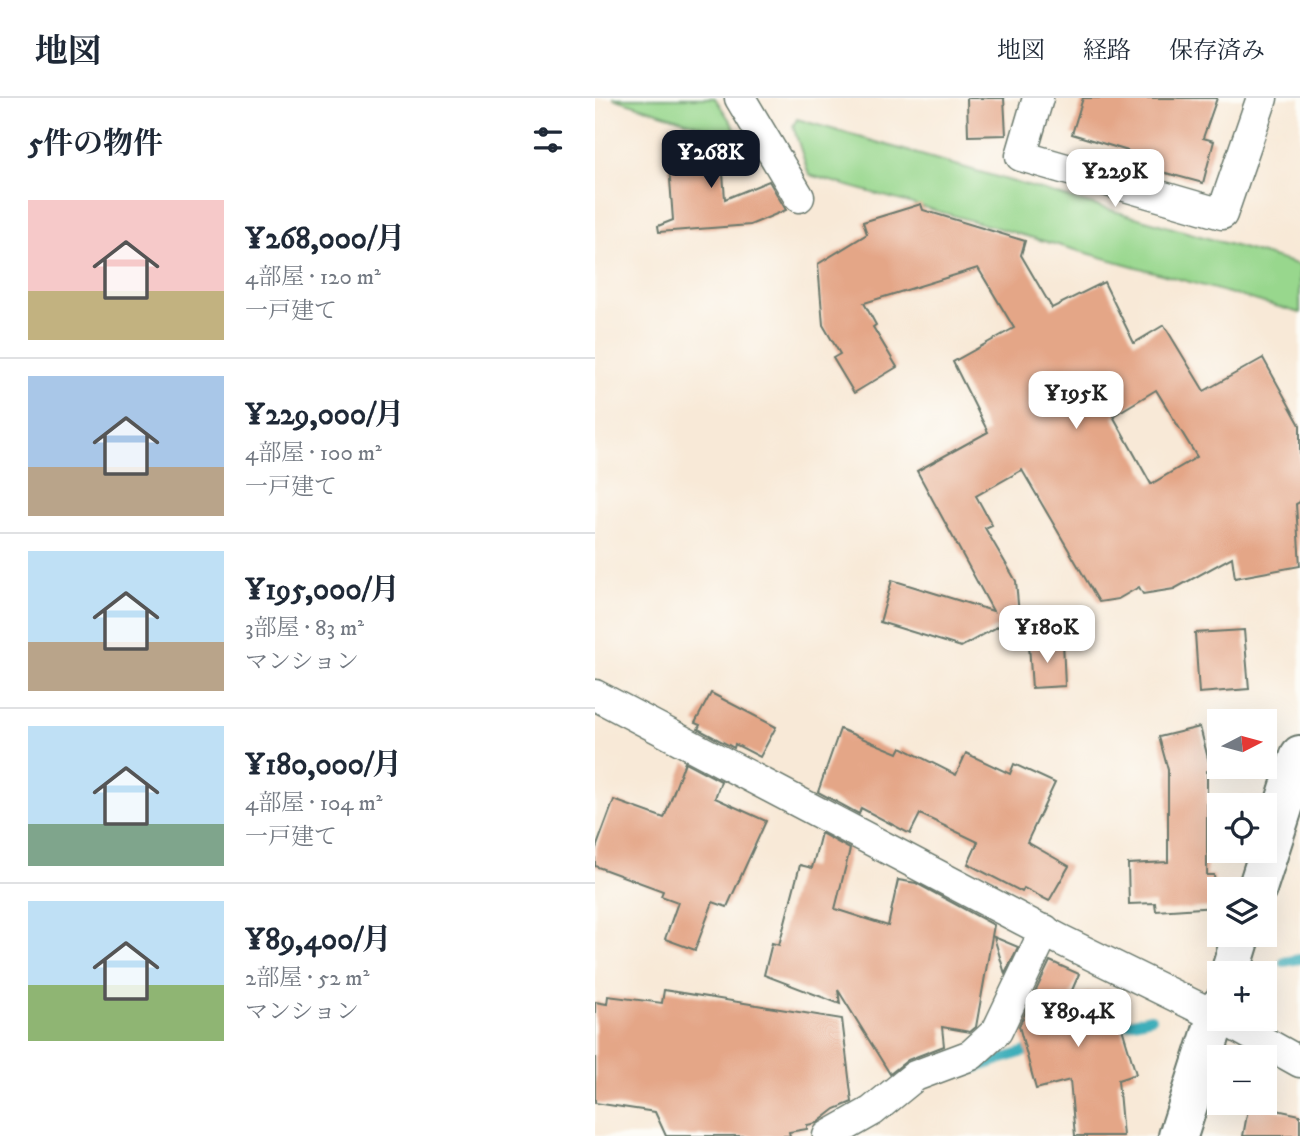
<!DOCTYPE html>
<html lang="ja">
<head>
<meta charset="utf-8">
<style>
	body { margin:0; font-family:"IM FELL DW Pica","Noto Serif JP",serif; background:#f6f6f7; color:#1f2937; height:100vh; display:flex; flex-direction:column; font-size:26px; white-space:nowrap }
	* { box-sizing:border-box; margin:0 }
	p { font-size:23px; color:#747a83 }
	.icon { flex:none; width:38px; height:38px; fill:none; stroke:currentColor; stroke-width:2; stroke-linecap:round; stroke-linejoin:round }
	.map { position:relative; flex:1; overflow:hidden }
	.panel { display:flex; flex-direction:column; background:#fff; width:595px }
	.panel>* { flex:none }
	.needle { width:46px; rotate:84deg }
	.tools { position:absolute; left:612px; top:611px; display:grid; gap:14px }
	.tools a { display:grid; place-items:center; width:70px; height:70px; border-radius:0px; background:#fff; box-shadow:0 7px 28px #0002; font-size:35px }
	.price { position:absolute; translate:-50% -60px; padding:0 16px; border-radius:14px; background:#fff; color:#222; font-size:23px; line-height:46px; filter:drop-shadow(0 2px 4px #0008) }
	.price::after { content:''; position:absolute; left:50%; top:42px; width:21px; height:16px; margin-left:-10px; background:inherit; clip-path:polygon(0 0,100% 0,50% 100%) }
	.price.active { background:#111827; color:#fff }
	ul { padding:0; list-style:none }
	li { display:flex; align-items:center; gap:21px; height:175px; padding:0 28px }
	li+li { border-top:2px solid #e0e1e3 }
	li span { display:grid; place-items:center; flex:none; width:196px; height:140px; border-radius:0px; color:#555 }
	li>.icon { margin-inline-start:auto }
	span .icon { width:84px; height:84px; fill:#fffc; stroke-width:1 }
	li b { font-size:30px }
	h2 { display:flex; justify-content:space-between; align-items:center; height:84px; padding:0 28px; font-size:30px }
	header { display:flex; align-items:center; gap:42px; box-sizing:border-box; height:98px; padding:0 35px; background:#fff; border-bottom:2px solid #e0e1e3 }
	header strong { font-size:33px }
	nav { display:flex; gap:38px; margin-inline-start:auto; font-size:24px }
	main { display:flex; flex:1; min-height:0 }
	.map>svg:first-child { display:block }
	.green { fill:#98d78d; stroke:#5c8a60; stroke-width:2 }
	.lines { fill:none; stroke-linecap:round; stroke-linejoin:round }
	.stream { stroke:#3eaeba; stroke-width:10 }
	.building { fill:#e4a687; fill-rule:evenodd }
	.minor-casing { stroke:#6b796d; stroke-width:33 }
	.tertiary-casing { stroke:#6b796d; stroke-width:42 }
	.minor { stroke:#fff; stroke-width:30 }
	.tertiary { stroke:#fff; stroke-width:38 }
</style>
</head>
<body>
<header>
<strong>地図</strong>
<nav><a>地図</a><a>経路</a><a>保存済み</a></nav>
</header>
<main>
<section class="panel">
<h2>5件の物件<svg class="icon" aria-label="filters" viewBox="0 0 24 24"><path d="M4 7h16M4 17h16"/><circle cx="9" cy="7" r="2"/><circle cx="15" cy="17" r="2"/></svg></h2>
<ul>
<li><span style="background:linear-gradient(#f6c9c9 65%,#c2b280 0)"><svg class="icon" aria-label="home" viewBox="0 0 24 24"><path d="M3 11l9-7 9 7M6 9v11h12V9"/></svg></span><div><b>¥268,000/月</b><p>4部屋 · 120 m²</p><p>一戸建て</p></div></li>
<li><span style="background:linear-gradient(#a9c7e8 65%,#b9a48a 0)"><svg class="icon" aria-label="home" viewBox="0 0 24 24"><path d="M3 11l9-7 9 7M6 9v11h12V9"/></svg></span><div><b>¥229,000/月</b><p>4部屋 · 100 m²</p><p>一戸建て</p></div></li>
<li><span style="background:linear-gradient(#bfe0f5 65%,#b9a48a 0)"><svg class="icon" aria-label="home" viewBox="0 0 24 24"><path d="M3 11l9-7 9 7M6 9v11h12V9"/></svg></span><div><b>¥195,000/月</b><p>3部屋 · 83 m²</p><p>マンション</p></div></li>
<li><span style="background:linear-gradient(#bfe0f5 70%,#7fa58c 0)"><svg class="icon" aria-label="home" viewBox="0 0 24 24"><path d="M3 11l9-7 9 7M6 9v11h12V9"/></svg></span><div><b>¥180,000/月</b><p>4部屋 · 104 m²</p><p>一戸建て</p></div></li>
<li><span style="background:linear-gradient(#bfe0f5 60%,#8fb573 0)"><svg class="icon" aria-label="home" viewBox="0 0 24 24"><path d="M3 11l9-7 9 7M6 9v11h12V9"/></svg></span><div><b>¥89,400/月</b><p>2部屋 · 52 m²</p><p>マンション</p></div></li>
</ul>
</section>
<div class="map">
<svg width="705" height="1038" viewBox="0 0 705 1038">
	<rect width="100%" height="100%" fill="#fdfcf7"/>
	<filter id="ink" filterUnits="userSpaceOnUse"><feTurbulence type="fractalNoise" baseFrequency=".0143" numOctaves="2"/><feDisplacementMap in="SourceGraphic" scale="14" xChannelSelector="R" yChannelSelector="G"/><feConvolveMatrix kernelMatrix="1 2 1 2 8 2 1 2 1" color-interpolation-filters="sRGB"/></filter>
	<filter id="wash" filterUnits="userSpaceOnUse"><feTurbulence type="fractalNoise" baseFrequency=".00686" numOctaves="4" result="noise"/><feDisplacementMap in="SourceGraphic" scale="28" xChannelSelector="R" yChannelSelector="G"/><feGaussianBlur stdDeviation="1.57" result="paint"/><feColorMatrix in="noise" values="0 0 0 0 0 0 0 0 0 0 0 0 0 0 0 0 0 1.4 0 .05"/><feComposite in="paint" operator="in"/></filter>
	<g filter="url(#wash)">
		<rect width="100%" height="100%" fill="#f8e9d7"/>
		<g class="green">
			<path d="M18,0H120L147,41Z"/>
			<path d="M202,21L705,167V215L214,77L198,28Z"/>
		</g>
		<g class="lines">
			<g class="stream">
				<path d="M689,864L705,861"/>
				<path d="M516,929L556,920"/>
				<path d="M372,973L440,950"/>
			</g>
		</g>
		<g id="blocks">
			<g class="building">
				<path d="M372,0H409L411,37L373,38Z"/>
				<path d="M488,0H622L608,40L619,43L608,85L530,64L533,53L477,36Z"/>
				<path d="M125,37L130,101L174,83L191,112L155,127L64,134L63,128L78,122L72,41Z"/>
				<path d="M326,106L328,112L430,143L426,157L457,210L509,184L539,245L569,227L609,293L668,260L705,327V404L701,406L705,468L640,480L637,459L579,491L548,496L544,489L523,501L504,504L427,372L381,398L397,427L390,430L421,483L424,517L366,549L285,524L297,482L398,513L322,373L393,334L358,264L419,230L383,170L269,205L281,227L278,229L302,269L259,295L238,260L245,256L228,227L223,166L272,136L268,124ZM561,292L602,359L556,386L518,318Z"/>
				<path d="M649,532L654,591L604,595L600,535Z"/>
				<path d="M468,544L470,588L437,590L434,547Z"/>
				<path d="M116,595L181,629L165,659L140,646L139,650L103,631L105,627L100,625Z"/>
				<path d="M605,629L616,672L612,673V777H619L621,809L561,813L560,805L534,806L533,766L573,764V672L564,639Z"/>
				<path d="M245,631L303,655L306,649L361,677L371,655L415,676L419,666L460,685L432,744L474,768L454,803L429,790L427,794L373,766L383,744L325,716L315,736L266,710L264,716L223,694Z"/>
				<path d="M90,664L126,683L120,700L171,723L132,809L118,804L100,852L70,841L83,804L66,798L68,793L0,768V753L19,702L69,720Z"/>
				<path d="M226,735L255,751L240,811L293,828L303,782L321,785L399,827L381,929L375,934L347,929L349,948L313,962L295,976L243,892L245,906L169,877L177,845L184,847L205,767L217,770Z"/>
				<path d="M399,839L423,849L410,876Z"/>
				<path d="M455,863L484,876L475,897L515,891L541,976L523,982L528,1038H480L475,982L441,991L424,928Z"/>
				<path d="M69,892L247,921L257,1004L240,1011L222,1025L212,1027V1031L194,1034L195,1038H71L60,1014L0,1005V904L12,906L13,898L67,905Z"/>
				<path d="M654,1006L705,1017V1038H648Z"/>
			</g>
		</g>
	</g>
	<g filter="url(#ink)">
		<use href="#blocks" fill-opacity="0" stroke="#6b796d" stroke-width="2"/>
		<g class="lines">
			<g class="minor-casing">
				<g id="minor">
					<path d="M145,0L204,99"/>
					<path d="M443,0L426,58L627,116L667,0"/>
					<path d="M0,597L466,842L625,920"/>
					<path d="M626,920L705,964"/>
					<path d="M233,1038L277,1013L320,978L376,957L402,933L450,832"/>
				</g>
			</g>
			<g class="tertiary-casing">
				<g id="tertiary">
					<path d="M662,791L705,657"/>
					<path d="M635,875L647,836"/>
					<path d="M583,1038L625,908"/>
				</g>
			</g>
			<use href="#minor" class="minor"/>
			<use href="#tertiary" class="tertiary"/>
		</g>
	</g>
</svg>
<div class="tools">
<a><svg class="needle" viewBox="-14 -14 28 28"><path d="M0-13l5 13h-10z" fill="#e53935"/><path d="M0 13l5-13h-10z" fill="#747a83"/></svg></a>
<a><svg class="icon" aria-label="locate" viewBox="0 0 24 24"><circle cx="12" cy="12" r="6"/><path d="M12 2v4M12 18v4M2 12h4M18 12h4"/></svg></a>
<a><svg class="icon" aria-label="layers" viewBox="0 0 24 24"><path d="M12 4l9 5-9 5-9-5zM3 14l9 5 9-5"/></svg></a>
<a>+</a>
<a>−</a>
</div>
<b class="price active" style="left:116px;top:92px">¥268K</b>
<b class="price" style="left:520px;top:111px">¥229K</b>
<b class="price" style="left:481px;top:333px">¥195K</b>
<b class="price" style="left:452px;top:567px">¥180K</b>
<b class="price" style="left:483px;top:951px">¥89.4K</b>
</div>
</main>
</body>
</html>
